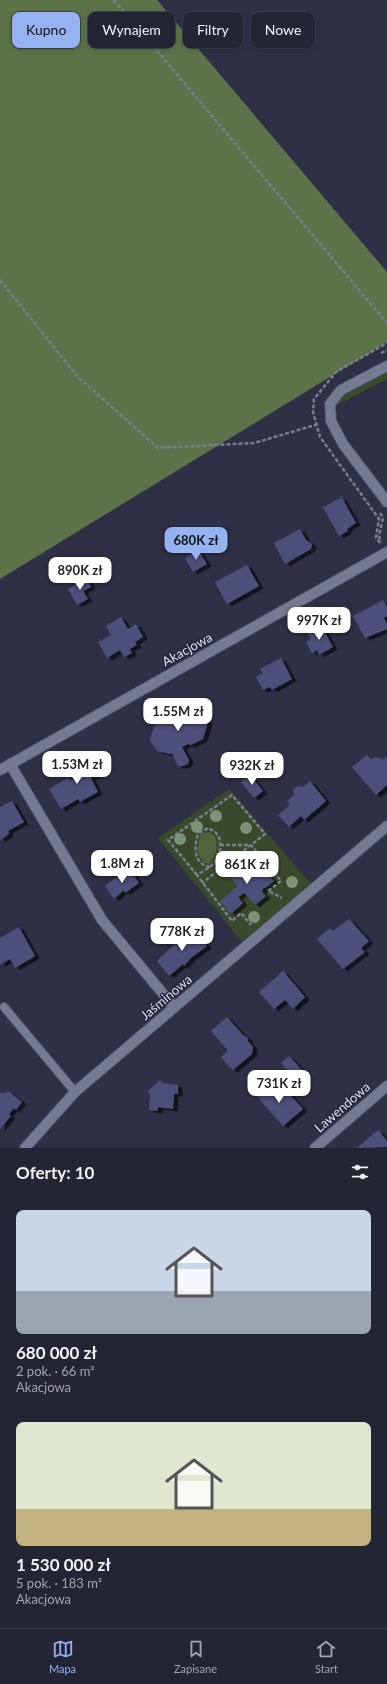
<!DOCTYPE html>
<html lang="pl">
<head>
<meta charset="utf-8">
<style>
	body { margin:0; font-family:Lato,sans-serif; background:#2f3040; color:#f1f3f6; height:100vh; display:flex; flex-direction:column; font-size:15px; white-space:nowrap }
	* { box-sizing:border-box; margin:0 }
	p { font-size:13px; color:#a3a4ac }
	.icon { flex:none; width:22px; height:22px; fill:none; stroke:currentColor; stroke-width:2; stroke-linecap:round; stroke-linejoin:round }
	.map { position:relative; height:1148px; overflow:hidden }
	.details { display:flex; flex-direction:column; background:#232434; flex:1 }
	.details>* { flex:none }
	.banner { position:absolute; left:12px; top:12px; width:363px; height:36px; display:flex; gap:8px }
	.price { position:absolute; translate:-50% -34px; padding:0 9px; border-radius:8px; background:#fff; color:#222; font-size:13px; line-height:26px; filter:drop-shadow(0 1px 2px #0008) }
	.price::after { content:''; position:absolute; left:50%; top:24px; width:12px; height:9px; margin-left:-6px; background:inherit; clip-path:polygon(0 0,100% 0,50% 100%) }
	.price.active { background:#95b2f1; color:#111 }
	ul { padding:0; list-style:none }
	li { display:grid; align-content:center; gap:8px; height:212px; padding:0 16px }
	li span { display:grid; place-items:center; height:124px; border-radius:8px; color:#555 }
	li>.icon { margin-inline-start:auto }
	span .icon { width:72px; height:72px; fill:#fffc; stroke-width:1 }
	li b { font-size:17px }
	h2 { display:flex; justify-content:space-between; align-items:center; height:48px; padding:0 16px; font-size:17px }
	.pill { padding:0 14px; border-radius:8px; background:#232434; box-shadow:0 2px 6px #0003,0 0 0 1px #40414f; font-size:14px; line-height:36px }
	.pill.active { background:#95b2f1; color:#111 }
	.tabs { display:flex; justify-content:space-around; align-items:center; height:56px; border-top:1px solid #40414f; background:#232434; font-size:11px; color:#a3a4ac }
	.tabs a { display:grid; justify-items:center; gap:2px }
	.tabs .active { color:#95b2f1 }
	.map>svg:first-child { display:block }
	.green { fill:#3a492c }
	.forest { fill:#5c7349 }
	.water { fill:#4f653b }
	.building { fill:#4e507a; filter:url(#shadow) }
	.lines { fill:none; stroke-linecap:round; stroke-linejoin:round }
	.service-casing { stroke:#4b4c5f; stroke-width:10 }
	.minor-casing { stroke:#4b4c5f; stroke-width:12 }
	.path { stroke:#7b7d8f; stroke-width:2.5; stroke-dasharray:4 2; stroke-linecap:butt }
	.service { stroke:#767992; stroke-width:8 }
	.minor { stroke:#767992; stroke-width:10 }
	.tree { fill:#7e9277 }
	.labels { text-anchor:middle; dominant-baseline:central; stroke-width:3; stroke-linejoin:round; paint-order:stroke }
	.street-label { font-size:13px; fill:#dfe1ef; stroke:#25263b }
</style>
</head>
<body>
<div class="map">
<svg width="387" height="1148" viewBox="0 0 387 1148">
	<defs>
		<filter id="shadow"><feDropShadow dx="4.5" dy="2.5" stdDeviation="0" flood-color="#0009"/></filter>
	</defs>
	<rect width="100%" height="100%" fill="#2f3046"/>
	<g class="green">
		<path d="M387,371V379L333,407L343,394Z"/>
		<path d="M229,789L312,885L243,943L158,838Z"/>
	</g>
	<path class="forest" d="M0,0H157L387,272V342L0,579Z"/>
	<path class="water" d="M210,832L216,838C217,849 217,856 209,864L203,862L197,851L201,834Z"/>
	<g class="building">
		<path d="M340,496H341L356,523L347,529L348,531L339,536L323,507L341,498Z"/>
		<path d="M300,529L306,540L312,544L311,549L285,564L274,543Z"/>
		<path d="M198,550L207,564L193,572L185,558Z"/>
		<path d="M247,565L259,586L227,604L215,582Z"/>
		<path d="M87,578L91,587L83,591L88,599L77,605L68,589Z"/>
		<path d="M383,600L387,607V616L384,618L387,624V629L365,638L353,616Z"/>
		<path d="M121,617L128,629L136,624L143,637L135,642L137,645L130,649L132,653L124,657L120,650L107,658L98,642L111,635L106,626Z"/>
		<path d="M321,625L333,647L319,655L317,650L312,653L306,642L311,639L307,633Z"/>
		<path d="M281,658L292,679L272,690L270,687L263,690L256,677L263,673L260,669Z"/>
		<path d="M183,707L201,711L208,722L203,739L191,745L188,744L182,747L189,760L188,764L183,766H178L172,753L170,754L157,751L150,740L154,727L156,725L153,720L154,717L167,709L170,710L174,716L177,714L176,711Z"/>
		<path d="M88,754L99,774L91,778L98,792L80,802L78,799L61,809L49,789L68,778L70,781L83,774L76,761Z"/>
		<path d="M367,755L371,759L377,757L383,760L387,756V785L376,795L352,767Z"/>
		<path d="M250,775L263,791L254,798L241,782Z"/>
		<path d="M310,781L326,801L304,820L301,816L289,827L278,815L290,805L287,801L294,795L293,790L298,786L303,787Z"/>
		<path d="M12,801L24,822L8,831L9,834L0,840V807Z"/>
		<path d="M243,860L250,869L256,861L260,862L262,864V868L274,881L265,888H263L262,892L266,896L255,905L244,893L238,897L243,903L231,914L220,901L238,886L227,874Z"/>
		<path d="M129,868L139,883L125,893L124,890L114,899L105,886Z"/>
		<path d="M349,919L369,941L361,948L365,952L343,969L317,939L330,928L333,931Z"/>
		<path d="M19,927L35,956L15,968L10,959L0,965V938Z"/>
		<path d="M192,928L196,932L199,933L201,939L207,946L191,958L184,966L183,964L169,976L157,961Z"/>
		<path d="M283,971L305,997L293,1009L285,1000L274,1009L259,992Z"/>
		<path d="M227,1017L243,1035L248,1038V1041L253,1047L252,1054L233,1070L221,1057L228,1051L211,1031Z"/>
		<path d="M289,1056L302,1070L294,1077L281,1063Z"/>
		<path d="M160,1080L162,1083L178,1085V1094H174L173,1109L158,1107V1111L149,1110L150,1094L147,1092Z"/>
		<path d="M266,1082L276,1098L286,1090L303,1109L283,1126L253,1092Z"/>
		<path d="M8,1091L22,1102L16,1110L14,1108L9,1114L11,1116L0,1129V1093H6Z"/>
		<path d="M378,1130L387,1141V1147L357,1148Z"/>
	</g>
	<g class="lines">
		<g class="service-casing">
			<path id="service" d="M4,1007L75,1092"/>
		</g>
		<g class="minor-casing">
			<g id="minor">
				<path d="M387,366L341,390L330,404L331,421L343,444L387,502"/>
				<path d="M10,764L102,920L174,1007"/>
				<path d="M0,770L387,552"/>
				<path d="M25,1148L75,1092L387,826"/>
				<path d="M315,1148L387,1086"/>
			</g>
		</g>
		<g class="path">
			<path d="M114,0L387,323"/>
			<path d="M0,280L77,376L158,448L254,443L319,424"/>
			<path d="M381,353L387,350"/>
			<path d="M380,513L383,518L379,536L381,542"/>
			<path d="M380,543L376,537L379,519L320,437L313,412L314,399L336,372L387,343"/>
			<path d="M220,845H251L281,881L268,891L282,898"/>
			<path d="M210,867C193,864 194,847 198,834L208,828C211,830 215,831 216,833C223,840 221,856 215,862C210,868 203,871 197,875L232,921L241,913L251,925"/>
			<path d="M197,875L168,840L232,795L265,834L202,883"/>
		</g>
		<use href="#service" class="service"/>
		<use href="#minor" class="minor"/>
	</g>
	<g class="tree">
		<circle cx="216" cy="816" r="6"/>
		<circle cx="197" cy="827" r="6"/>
		<circle cx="246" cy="828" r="6"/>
		<circle cx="180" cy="839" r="6"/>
		<circle cx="292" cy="882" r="6"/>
		<circle cx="254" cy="917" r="6"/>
	</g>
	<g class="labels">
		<g class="street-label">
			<text transform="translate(187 649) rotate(-29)">Akacjowa</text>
			<text transform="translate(166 997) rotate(-40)">Jaśminowa</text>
			<text transform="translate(342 1107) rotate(-41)">Lawendowa</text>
		</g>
	</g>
</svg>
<b class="price active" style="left:196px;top:561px">680K zł</b>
<b class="price" style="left:80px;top:591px">890K zł</b>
<b class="price" style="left:319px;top:641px">997K zł</b>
<b class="price" style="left:178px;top:732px">1.55M zł</b>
<b class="price" style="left:77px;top:785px">1.53M zł</b>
<b class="price" style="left:252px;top:786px">932K zł</b>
<b class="price" style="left:122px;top:884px">1.8M zł</b>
<b class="price" style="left:247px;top:885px">861K zł</b>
<b class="price" style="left:182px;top:952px">778K zł</b>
<b class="price" style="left:279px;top:1104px">731K zł</b>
<div class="banner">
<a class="pill active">Kupno</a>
<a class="pill">Wynajem</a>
<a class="pill">Filtry</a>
<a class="pill">Nowe</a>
</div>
</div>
<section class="details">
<h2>Oferty: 10<svg class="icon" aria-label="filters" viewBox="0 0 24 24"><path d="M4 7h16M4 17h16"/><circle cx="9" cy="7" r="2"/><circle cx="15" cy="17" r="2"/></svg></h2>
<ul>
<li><span style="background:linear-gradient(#c9d6e8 65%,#9aa5b1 0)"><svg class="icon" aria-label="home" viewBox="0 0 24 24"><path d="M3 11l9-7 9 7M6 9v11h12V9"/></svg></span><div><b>680 000 zł</b><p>2 pok. · 66 m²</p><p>Akacjowa</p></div></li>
<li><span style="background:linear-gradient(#dfe7d0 70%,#c2b280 0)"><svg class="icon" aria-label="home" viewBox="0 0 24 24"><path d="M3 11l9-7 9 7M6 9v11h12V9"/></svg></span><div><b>1 530 000 zł</b><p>5 pok. · 183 m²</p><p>Akacjowa</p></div></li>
</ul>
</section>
<nav class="tabs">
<a class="active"><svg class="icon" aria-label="map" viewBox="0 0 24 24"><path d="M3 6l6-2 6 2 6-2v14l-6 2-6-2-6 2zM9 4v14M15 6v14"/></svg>Mapa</a>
<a><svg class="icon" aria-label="saved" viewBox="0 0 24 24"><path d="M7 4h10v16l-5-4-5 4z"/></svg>Zapisane</a>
<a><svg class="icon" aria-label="home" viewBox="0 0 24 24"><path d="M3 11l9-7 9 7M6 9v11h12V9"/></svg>Start</a>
</nav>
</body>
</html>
